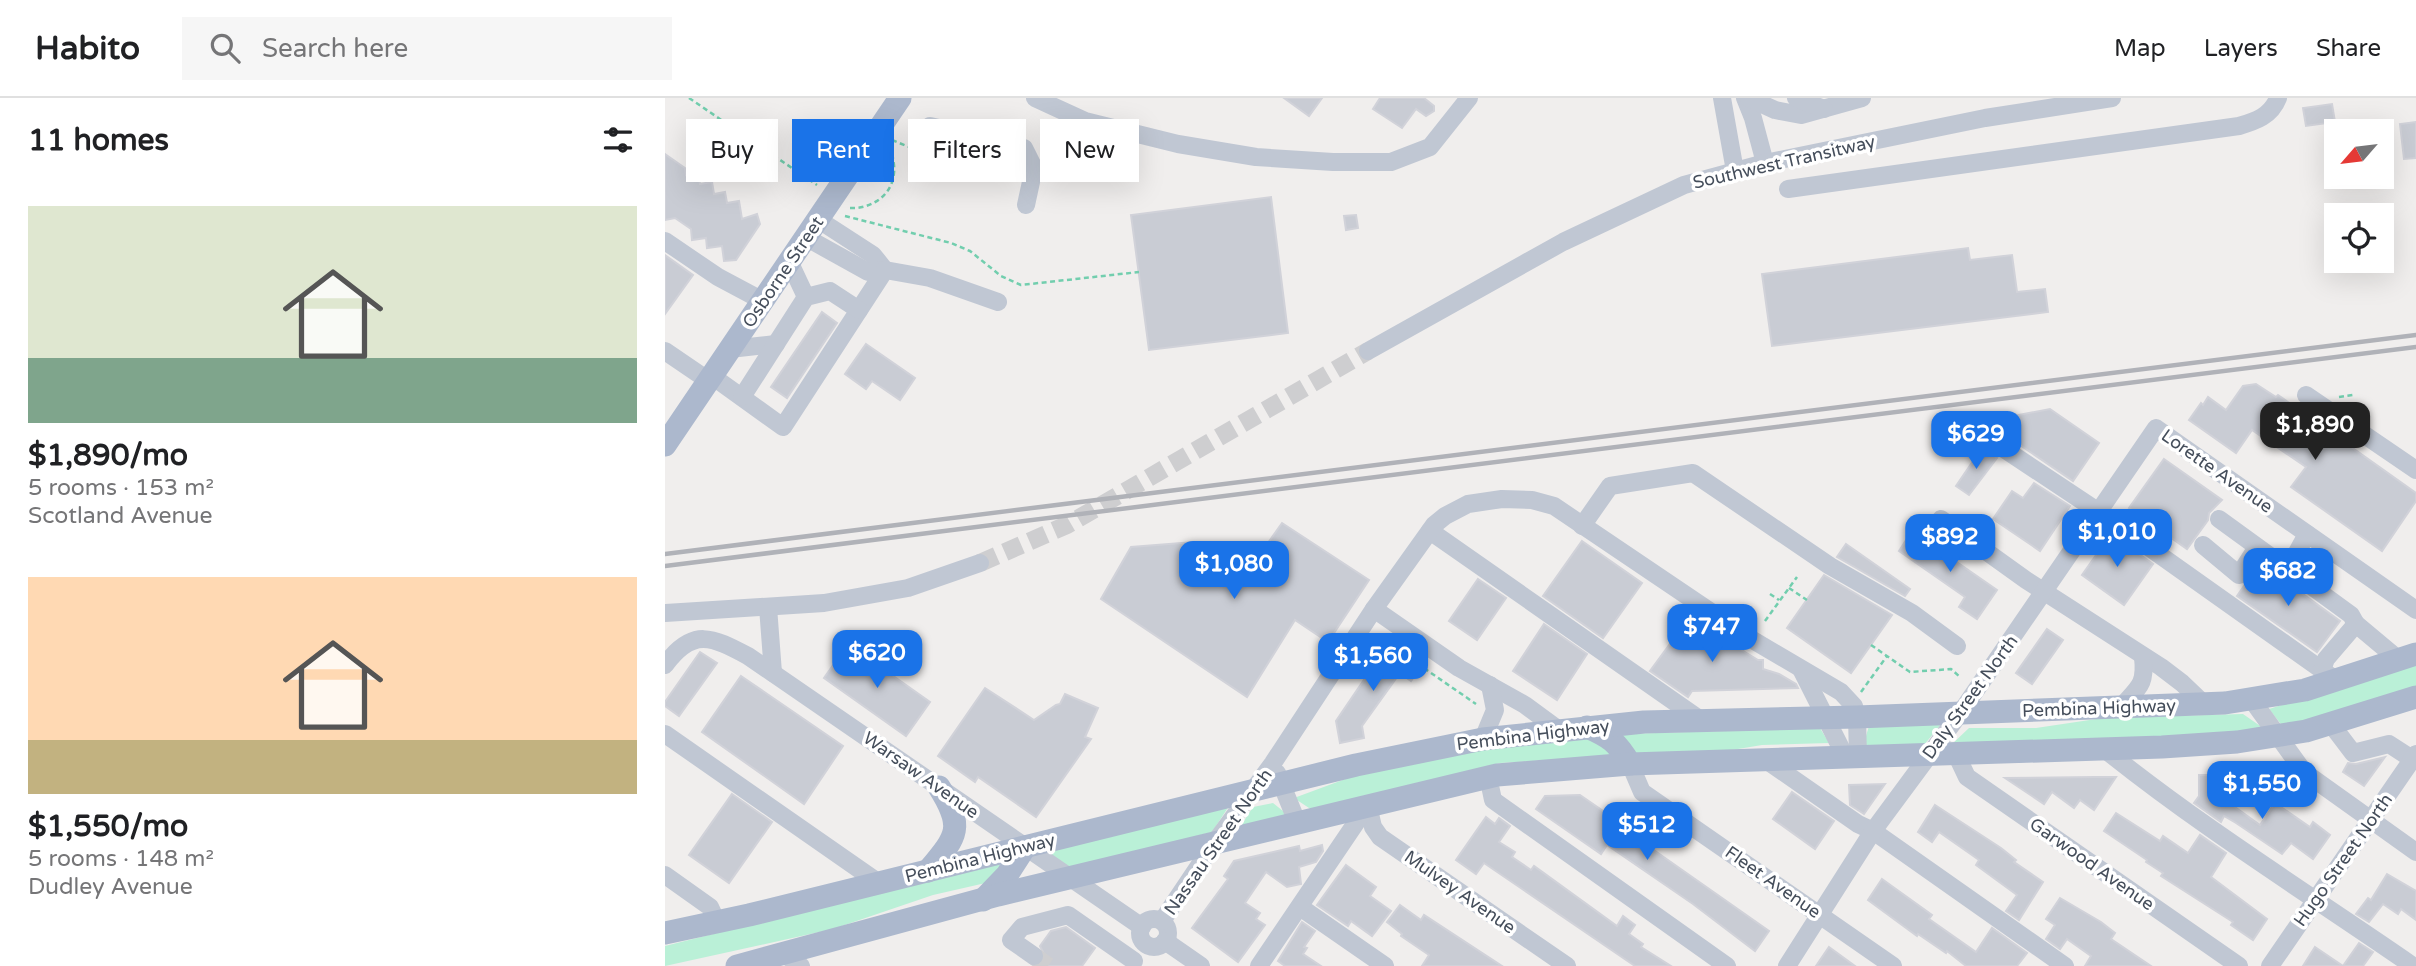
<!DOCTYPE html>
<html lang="en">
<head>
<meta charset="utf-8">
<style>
	body { margin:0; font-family:"Varela Round",sans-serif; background:#f6f6f6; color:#202124; height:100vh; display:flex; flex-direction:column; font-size:26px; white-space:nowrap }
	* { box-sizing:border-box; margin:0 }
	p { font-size:23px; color:#757577 }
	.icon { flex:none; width:38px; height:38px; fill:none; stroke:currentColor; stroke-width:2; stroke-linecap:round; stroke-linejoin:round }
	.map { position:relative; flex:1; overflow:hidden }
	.sheet { display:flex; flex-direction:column; background:#fff; width:665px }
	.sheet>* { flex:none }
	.guide { position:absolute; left:21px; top:21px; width:665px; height:63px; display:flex; gap:14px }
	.needle { width:46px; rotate:242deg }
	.controls { position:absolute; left:1659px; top:21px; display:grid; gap:14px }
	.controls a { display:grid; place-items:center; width:70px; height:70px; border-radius:0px; background:#fff; box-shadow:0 7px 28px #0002; font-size:35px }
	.price { position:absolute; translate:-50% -60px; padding:0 16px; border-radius:14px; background:#1a73e8; color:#fff; font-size:23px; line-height:46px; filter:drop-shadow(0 2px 4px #0008) }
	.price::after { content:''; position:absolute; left:50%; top:42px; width:21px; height:16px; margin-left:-10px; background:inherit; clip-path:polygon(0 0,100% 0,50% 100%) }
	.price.active { background:#222; color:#fff }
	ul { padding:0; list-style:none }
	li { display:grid; align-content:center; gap:14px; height:371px; padding:0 28px }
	li span { display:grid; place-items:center; height:217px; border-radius:0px; color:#555 }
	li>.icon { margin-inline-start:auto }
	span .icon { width:126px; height:126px; fill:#fffc; stroke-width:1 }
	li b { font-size:30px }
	h2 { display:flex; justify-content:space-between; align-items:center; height:84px; padding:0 28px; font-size:30px }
	.pill { padding:0 24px; border-radius:0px; background:#fff; box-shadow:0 7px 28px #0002; font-size:24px; line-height:63px }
	.pill.active { background:#1a73e8; color:#fff }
	header { display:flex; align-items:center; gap:42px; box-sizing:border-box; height:98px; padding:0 35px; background:#fff; border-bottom:2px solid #e0e0e0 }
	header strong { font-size:33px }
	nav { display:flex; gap:38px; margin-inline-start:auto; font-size:24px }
	.search { width:490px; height:63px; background:#f6f6f6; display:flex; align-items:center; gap:18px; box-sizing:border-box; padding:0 24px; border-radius:0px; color:#757577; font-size:26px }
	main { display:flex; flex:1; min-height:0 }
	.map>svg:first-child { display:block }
	.green { fill:#baf0d7 }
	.building { fill:#c9ccd4; stroke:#d1d2d9; stroke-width:2 }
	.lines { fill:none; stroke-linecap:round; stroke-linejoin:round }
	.minor-tunnel { stroke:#ceced0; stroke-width:18; stroke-dasharray:18 9; stroke-linecap:butt }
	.path { stroke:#72ceae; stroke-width:2.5; stroke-dasharray:5 3.5; stroke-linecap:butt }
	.minor { stroke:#c0c7d3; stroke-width:18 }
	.major { stroke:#acb8cd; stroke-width:23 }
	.rail { stroke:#b0b2b8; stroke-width:4.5 }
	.labels { text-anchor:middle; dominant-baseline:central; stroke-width:7; stroke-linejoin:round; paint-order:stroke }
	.street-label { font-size:18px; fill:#454e5b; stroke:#fff }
</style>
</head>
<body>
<header>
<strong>Habito</strong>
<div class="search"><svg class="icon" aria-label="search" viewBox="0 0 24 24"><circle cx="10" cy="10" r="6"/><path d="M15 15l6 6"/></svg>Search here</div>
<nav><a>Map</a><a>Layers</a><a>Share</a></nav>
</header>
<main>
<section class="sheet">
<h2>11 homes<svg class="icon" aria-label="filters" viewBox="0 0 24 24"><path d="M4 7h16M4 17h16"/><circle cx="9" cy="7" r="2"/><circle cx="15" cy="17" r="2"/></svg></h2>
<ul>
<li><span style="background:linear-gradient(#dfe7d0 70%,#7fa58c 0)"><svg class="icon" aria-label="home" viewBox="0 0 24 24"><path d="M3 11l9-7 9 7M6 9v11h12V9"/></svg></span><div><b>$1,890/mo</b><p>5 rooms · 153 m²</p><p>Scotland Avenue</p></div></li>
<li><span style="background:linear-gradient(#ffd9b3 75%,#c2b280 0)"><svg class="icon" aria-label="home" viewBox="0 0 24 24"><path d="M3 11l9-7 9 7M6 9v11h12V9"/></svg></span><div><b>$1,550/mo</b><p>5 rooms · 148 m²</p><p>Dudley Avenue</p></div></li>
</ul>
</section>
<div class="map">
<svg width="1751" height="868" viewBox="0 0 1751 868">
	<rect width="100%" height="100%" fill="#f0eeed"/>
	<g class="green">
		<path d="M1751,565V589L1619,630L1604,611Z"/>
		<path d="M1578,616L1601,632L1552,638L1285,648L1304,630H1371L1438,620Z"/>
		<path d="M1277,625L1259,647L1198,648L1204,628Z"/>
		<path d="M1155,630L1164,645L1097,647L1055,654L970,658L957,636Z"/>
		<path d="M928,637L951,658L835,665L647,712L629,700L683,680L775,657Z"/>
		<path d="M608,705L623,717L575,729L588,709Z"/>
		<path d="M564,708L547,734L404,772L378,754Z"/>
		<path d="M337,764L325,784L268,797L168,831L0,868V848Z"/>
	</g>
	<g class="building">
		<path d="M619,0H657L644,18Z"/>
		<path d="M715,0H759L769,8V13L761,18L751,11L737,30L708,11Z"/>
		<path d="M1667,6L1670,24L1641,28L1638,10Z"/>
		<path d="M1751,24V60L1739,61L1735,26Z"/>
		<path d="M268,40L338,57L337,64L322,60L320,71L263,58Z"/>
		<path d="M0,56L20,70L21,77L33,75L35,86L47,84L49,96L60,94L62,105L74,103L77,121L92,116L95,126L71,162L59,163L57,148L42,150L41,140L27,142L26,131L10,120L0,122Z"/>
		<path d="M606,99L623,235L484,252L466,117Z"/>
		<path d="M691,117L693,130L681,132L679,118Z"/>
		<path d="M1303,150L1305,162L1347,157L1352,194L1380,191L1383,214L1107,248L1097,176Z"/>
		<path d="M0,157L28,177L0,216Z"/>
		<path d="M157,214L172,225L122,300L106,289Z"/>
		<path d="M201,246L250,280L235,302L207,283L201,291L180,276Z"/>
		<path d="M1591,286L1611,299L1613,297L1751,395V403L1717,453L1626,389L1641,369L1587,332L1571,355L1524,322L1536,305L1538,307L1543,299L1561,312L1578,288Z"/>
		<path d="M1385,311L1434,345L1408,383L1343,339L1350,329L1348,318Z"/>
		<path d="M1317,350L1332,360L1304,397L1291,388Z"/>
		<path d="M1499,361L1557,402L1544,415L1543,422L1522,451L1464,410Z"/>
		<path d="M1369,385L1405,408L1375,453L1328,421L1347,393L1358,400Z"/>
		<path d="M617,425L704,482L663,544L630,522L582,599L436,501L466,449L529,444L579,479Z"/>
		<path d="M1247,433L1332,492L1312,521L1294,509L1300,499L1234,453Z"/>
		<path d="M1446,436L1488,466L1459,507L1417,477Z"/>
		<path d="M917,443L977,485L938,540L878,498Z"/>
		<path d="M1181,446L1245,491L1240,498L1172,459Z"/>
		<path d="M1595,465L1675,523L1652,554L1572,498Z"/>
		<path d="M1159,477L1227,517L1186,575L1122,530Z"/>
		<path d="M813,481L841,500L812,542L784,523Z"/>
		<path d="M1027,516L1080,554L1093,562H1098V571L1114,576L1131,586L1133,590L1027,593L1023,599L985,573Z"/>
		<path d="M879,526L922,556L892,602L848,573Z"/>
		<path d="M1382,531L1398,542L1367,586L1351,575Z"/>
		<path d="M183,546L265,604L241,638L159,580Z"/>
		<path d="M722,548L755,570L746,583L735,575L697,628L699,640L675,645L671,623Z"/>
		<path d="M35,554L52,565L14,618L0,608V604Z"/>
		<path d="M76,578L178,648L139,706L37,634Z"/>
		<path d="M320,590L369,622L391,607L395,606L400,596L433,610L420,639L426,641L371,719L313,679L310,684L273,658Z"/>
		<path d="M1720,659L1699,688L1678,674L1683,665L1691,666Z"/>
		<path d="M1534,677H1556V699L1595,727L1610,705L1645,729L1648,724L1665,737L1648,761L1626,745L1617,756L1571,725L1559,718L1556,724L1529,705L1534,698Z"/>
		<path d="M1430,679H1451L1429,712L1415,702L1409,710L1387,694L1379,706L1340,680Z"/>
		<path d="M1220,686L1199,716L1185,707L1184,687Z"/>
		<path d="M1127,694L1169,723L1150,751L1108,721Z"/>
		<path d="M67,696L107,724L64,785L24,757Z"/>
		<path d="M915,697L957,726L955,729L983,748L1104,833L1090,853L1028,806L942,747L936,756L871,711L880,698Z"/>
		<path d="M1270,707L1336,750L1351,762L1349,764L1378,784L1354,822L1341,813L1352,797L1311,767L1314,762L1274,734L1267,744L1253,734Z"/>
		<path d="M1451,715L1495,743L1498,738L1523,755L1535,737L1561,755L1546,779L1602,821L1588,842L1566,827L1568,824L1496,778L1498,775L1481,764L1482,762L1439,733Z"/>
		<path d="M821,719L830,726L834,720L845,728L834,744L850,754L847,759L866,772L869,768L952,828L958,818L970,827L964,836L978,846L976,849L1006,868H970L819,765L811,776L791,762Z"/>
		<path d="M657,747L658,753L651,764L634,769L636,786L622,789L601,774L580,805L595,815L591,821L600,827L573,864L527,830L563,781L559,778L569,763L634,748L635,753Z"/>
		<path d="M681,767L711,789L705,798L726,813L707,838L686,823L683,828L652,807Z"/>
		<path d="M1722,776L1751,793V822L1736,811L1733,816L1718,806L1704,824L1691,816L1703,800L1706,802Z"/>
		<path d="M1217,781L1267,817L1264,821L1311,854L1327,830L1362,855L1352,868H1301L1282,853L1281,855L1253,836L1252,838L1203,802Z"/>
		<path d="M1395,800L1436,824L1450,835L1446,841L1486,868H1420L1426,858L1402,841L1395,851L1381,841L1390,827L1381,821Z"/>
		<path d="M735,807L756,822L759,817L837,868H757L764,857L736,838L737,836L722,824Z"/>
		<path d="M637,824L650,833L639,849L642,850L638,856L656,868H620L613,863Z"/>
		<path d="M401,829L430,850L417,868H374L380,858L375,848L386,833Z"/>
		<path d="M1694,845L1708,854L1698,868H1678Z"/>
		<path d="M1164,849L1190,868H1151Z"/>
		<path d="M1650,849L1678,868H1638Z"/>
	</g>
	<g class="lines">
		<g class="minor-tunnel">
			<path d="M315,465L402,427L703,253"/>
			<path d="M369,858L383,868"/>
		</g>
		<g class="path">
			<path d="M24,0L152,87"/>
			<path d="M227,42L249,51L261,48"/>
			<path d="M185,110C206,111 227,98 229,75C230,66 227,56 225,47"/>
			<path d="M180,118L286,145L305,153L336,178L356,187L474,174"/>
			<path d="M1674,299L1688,297"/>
			<path d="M1124,490L1142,502"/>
			<path d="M1105,496L1114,502"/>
			<path d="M1100,523L1132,479"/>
			<path d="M724,546L811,606"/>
			<path d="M1206,547L1245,574L1286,571L1295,579"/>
			<path d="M1196,594L1222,558"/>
		</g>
		<g class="minor">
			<path d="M370,0L420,23L513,46L591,59L668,64H726L765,49L804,0"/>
			<path d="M1057,0L1070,73"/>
			<path d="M1080,0L1088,20L1100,65"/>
			<path d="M1084,0L1110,12L1136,17L1197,0"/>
			<path d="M1131,0L1159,11"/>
			<path d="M265,28L359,50L369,70L361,107"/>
			<path d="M1123,91L1574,28C1591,23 1606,18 1613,0"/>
			<path d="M154,122L208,157L220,172"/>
			<path d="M142,140L203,174L220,172L265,180L333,204"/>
			<path d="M0,143L53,179L98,203"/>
			<path d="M125,165L141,199"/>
			<path d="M65,251L111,246"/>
			<path d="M0,253L44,283"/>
			<path d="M703,253L898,144L1019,87L1100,65L1320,20L1447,0"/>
			<path d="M47,278L118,329L220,172"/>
			<path d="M1641,297L1751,372"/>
			<path d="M77,299L141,199L165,193L194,212"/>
			<path d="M1318,337L1434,414L1671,582"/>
			<path d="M1276,421L1361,482L1496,569L1517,585L1539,606"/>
			<path d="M1554,421L1686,517L1691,526"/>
			<path d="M917,428L945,388L1028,375L1165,468L1247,515L1292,548"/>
			<path d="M765,433L1037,623"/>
			<path d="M1538,447L1574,477L1592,449"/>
			<path d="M1623,471L1642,436"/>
			<path d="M103,509L108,575"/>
			<path d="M709,511L794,570L860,607L894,632"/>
			<path d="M0,515L159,505L243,490L315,465"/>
			<path d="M0,567C28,529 47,539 83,558L477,829"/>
			<path d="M1657,572L1661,561L1691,526L1734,562"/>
			<path d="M1137,573L1181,660"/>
			<path d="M1587,602L1639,674L1751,754"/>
			<path d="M1456,609C1474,589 1481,587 1478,559"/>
			<path d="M1666,626L1688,655L1724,646L1747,661"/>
			<path d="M0,636L214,785"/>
			<path d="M818,641L830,612L825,587"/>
			<path d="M1438,650C1536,729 1644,796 1748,868"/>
			<path d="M1291,656L1302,679L1574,868"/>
			<path d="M1101,662L1193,726L1208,733L1400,868"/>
			<path d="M965,666L977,694L1228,868"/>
			<path d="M612,675L632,724"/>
			<path d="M823,678L828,702L1062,868"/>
			<path d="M703,707L708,729L715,739L902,868"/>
			<path d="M0,777L45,809L52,824"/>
			<path d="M635,809L720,868"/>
			<circle cx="489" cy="835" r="14"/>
			<path d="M497,823L550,744L608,665L709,511L769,427L780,418L803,406L837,401L867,402L889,408L1086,541L1176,594L1189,608L1192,619L1193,659"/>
			<path d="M500,843L536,868"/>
			<path d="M119,856L136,868"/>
			<path d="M369,858L346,842L357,829L403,817L469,863"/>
			<path d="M594,868L703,707"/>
			<path d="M1122,868L1208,733L1296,614L1491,330L1751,512"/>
			<path d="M1605,868L1751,656"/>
		</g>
		<g class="major">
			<path d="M0,347L235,0"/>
			<path d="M922,629C945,639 952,644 965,666"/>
			<path d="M263,773C292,738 300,730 274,689"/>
			<path d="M318,802L342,777L360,749"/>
			<path d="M0,835L84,817L691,667L818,641L979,624L1192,619L1560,605L1640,592L1751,556"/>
			<path d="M72,868L333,797L832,677L965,666L1497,649L1572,644L1641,633L1751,599"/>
		</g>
		<g class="rail">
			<path d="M0,456L1751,237"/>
			<path d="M0,468L1751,249"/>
		</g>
	</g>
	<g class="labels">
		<g class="street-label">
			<text transform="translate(1119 64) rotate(-13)">Southwest Transitway</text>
			<text transform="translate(118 174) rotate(-56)">Osborne Street</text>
			<text transform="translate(1552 373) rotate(35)">Lorette Avenue</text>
			<text transform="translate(1305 599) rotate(-54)">Daly Street North</text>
			<text transform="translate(1434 610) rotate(-2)">Pembina Highway</text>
			<text transform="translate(868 637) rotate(-7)">Pembina Highway</text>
			<text transform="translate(256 677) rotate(35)">Warsaw Avenue</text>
			<text transform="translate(553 744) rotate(-55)">Nassau Street North</text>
			<text transform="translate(315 760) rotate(-14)">Pembina Highway</text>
			<text transform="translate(1678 762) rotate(-55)">Hugo Street North</text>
			<text transform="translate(1427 766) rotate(35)">Garwood Avenue</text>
			<text transform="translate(1108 784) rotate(35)">Fleet Avenue</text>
			<text transform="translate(795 794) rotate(35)">Mulvey Avenue</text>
		</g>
	</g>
</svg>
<div class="controls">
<a><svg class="needle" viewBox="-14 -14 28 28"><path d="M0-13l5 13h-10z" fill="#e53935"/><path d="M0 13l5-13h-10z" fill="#757577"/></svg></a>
<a><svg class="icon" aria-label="locate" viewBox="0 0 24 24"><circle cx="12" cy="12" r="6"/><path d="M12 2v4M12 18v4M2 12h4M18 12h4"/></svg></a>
</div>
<b class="price active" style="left:1650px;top:364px">$1,890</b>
<b class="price" style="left:1311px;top:373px">$629</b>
<b class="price" style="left:1452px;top:471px">$1,010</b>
<b class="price" style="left:1285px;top:476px">$892</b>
<b class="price" style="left:569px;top:503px">$1,080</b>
<b class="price" style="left:1623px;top:510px">$682</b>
<b class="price" style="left:1047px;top:566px">$747</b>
<b class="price" style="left:212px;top:592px">$620</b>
<b class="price" style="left:708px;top:595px">$1,560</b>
<b class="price" style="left:1597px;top:723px">$1,550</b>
<b class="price" style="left:982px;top:764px">$512</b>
<div class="guide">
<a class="pill">Buy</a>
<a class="pill active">Rent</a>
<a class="pill">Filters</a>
<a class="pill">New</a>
</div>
</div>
</main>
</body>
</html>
